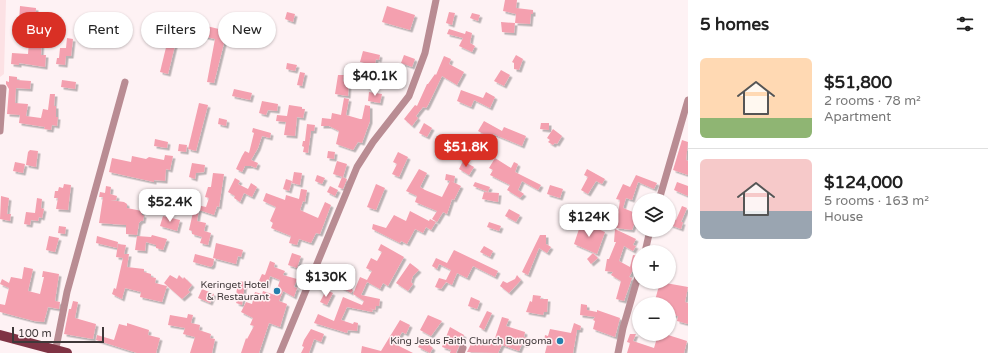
<!DOCTYPE html>
<html lang="en">
<head>
<meta charset="utf-8">
<style>
	body { margin:0; font-family:"Varela Round",sans-serif; background:#f6f6f6; color:#222; height:100vh; display:flex; flex-direction:column; font-size:15px; white-space:nowrap }
	* { box-sizing:border-box; margin:0 }
	p { font-size:13px; color:#767676 }
	.icon { flex:none; width:22px; height:22px; fill:none; stroke:currentColor; stroke-width:2; stroke-linecap:round; stroke-linejoin:round }
	.map { position:relative; flex:1; overflow:hidden }
	.drawer { display:flex; flex-direction:column; background:#fff; width:300px }
	.drawer>* { flex:none }
	.banner { position:absolute; left:12px; top:12px; width:380px; height:36px; display:flex; gap:8px }
	.buttons { position:absolute; left:632px; top:193px; display:grid; gap:8px }
	.buttons a { display:grid; place-items:center; width:44px; height:44px; border-radius:50%; background:#fff; box-shadow:0 1px 3px #0004; font-size:20px }
	.scale { position:absolute; left:12px; bottom:10px; width:92px; box-sizing:border-box; padding-left:4px; border:2px solid #3f3839; border-top:0; font-size:11px; line-height:14px; white-space:nowrap; color:#3f3839; -webkit-text-stroke:3px #fef2f4; paint-order:stroke }
	.price { position:absolute; translate:-50% -34px; padding:0 9px; border-radius:8px; background:#fff; color:#222; font-size:13px; line-height:26px; filter:drop-shadow(0 1px 2px #0008) }
	.price::after { content:''; position:absolute; left:50%; top:24px; width:12px; height:9px; margin-left:-6px; background:inherit; clip-path:polygon(0 0,100% 0,50% 100%) }
	.price.active { background:#d93025; color:#fff }
	ul { padding:0; list-style:none }
	li { display:flex; align-items:center; gap:12px; height:100px; padding:0 12px }
	li+li { border-top:1px solid #e0e0e0 }
	li span { display:grid; place-items:center; flex:none; width:112px; height:80px; border-radius:6px; color:#555 }
	li>.icon { margin-inline-start:auto }
	span .icon { width:48px; height:48px; fill:#fffc; stroke-width:1 }
	li b { font-size:17px }
	h2 { display:flex; justify-content:space-between; align-items:center; height:48px; padding:0 12px; font-size:17px }
	.chip { padding:0 14px; border-radius:18px; background:#fff; box-shadow:0 1px 3px #0004; font-size:14px; line-height:36px }
	.chip.active { background:#d93025; color:#fff }
	main { display:flex; flex:1; min-height:0 }
	.map>svg:first-child { display:block }
	.built { fill:#fce1e4 }
	.building { fill:#f4a0af; filter:url(#shadow) }
	.lines { fill:none; stroke-linecap:round; stroke-linejoin:round }
	.minor { stroke:#b98c93; stroke-width:7 }
	.primary { stroke:#7f3344; stroke-width:10 }
	.poi-dot { fill:#247fad; stroke:#fef2f4; stroke-width:1.5 }
	.labels { text-anchor:middle; dominant-baseline:central; stroke-width:3; stroke-linejoin:round; paint-order:stroke }
	.poi-label { font-size:10px; fill:#3f3839; stroke:#fef2f4; text-anchor:end }
</style>
</head>
<body>
<main>
<div class="map">
<svg width="688" height="353" viewBox="0 0 688 353">
	<defs>
		<filter id="shadow"><feDropShadow dx="2.5" dy="2.5" stdDeviation="0" flood-color="#0004"/></filter>
	</defs>
	<rect width="100%" height="100%" fill="#fef2f4"/>
	<path class="built" d="M0,0H6L4,74L0,77Z"/>
	<g class="building">
		<path d="M505,0H517L516,8L533,10V14H531L530,24L515,23L516,14L503,11Z"/>
		<path d="M20,6L36,8L35,24L19,23Z"/>
		<path d="M387,6L415,15L410,30L382,22Z"/>
		<path d="M287,12L295,14L293,22L285,19Z"/>
		<path d="M449,12L455,13L452,25L446,23Z"/>
		<path d="M472,13L480,15L478,21L470,18Z"/>
		<path d="M182,20L227,31L214,83L207,82L215,39L180,31Z"/>
		<path d="M501,22L515,23L514,33L502,32Z"/>
		<path d="M449,29L465,34L466,31L472,33L470,43L475,46L472,52L459,46L463,38L447,34Z"/>
		<path d="M170,31L178,33L168,74L160,72Z"/>
		<path d="M33,36L42,37L41,55H46L45,67L19,63V65L11,64L12,53L28,54L29,41L32,42Z"/>
		<path d="M67,38L73,39L71,56H66L65,65L56,64L57,58H59L60,48H66Z"/>
		<path d="M363,51L380,55L379,60L376,59L375,65L360,62Z"/>
		<path d="M404,55L415,59L412,67L401,63Z"/>
		<path d="M516,55L523,59L519,70L514,69V63L512,62Z"/>
		<path d="M444,56L451,59L449,64L464,72L457,85L442,76L428,105L426,108L423,107L416,116L418,118L412,126L404,119L415,105L417,106L427,84H428L435,74L436,75Z"/>
		<path d="M287,63L297,65L295,71L286,69Z"/>
		<path d="M501,70L510,75L504,86L494,81Z"/>
		<path d="M300,72L305,73L302,86L297,85Z"/>
		<path d="M338,75H344L343,81L349,82L348,96L335,94Z"/>
		<path d="M9,76L17,77V80L31,81L30,89L16,88L15,103L28,104L26,116L41,118L43,109L48,110L50,94H55L54,106H56V117H58L57,126L52,125L51,130L44,129L45,127L19,123L20,115L7,114L9,89L6,84V81L9,82Z"/>
		<path d="M62,80L76,82L75,89L61,87Z"/>
		<path d="M234,89L252,93L250,100L232,96Z"/>
		<path d="M461,90L483,98L486,92L495,97L490,108L474,100L471,107L457,101Z"/>
		<path d="M369,92L382,94L380,103L368,101Z"/>
		<path d="M344,98L349,99L346,115L360,119H362L365,105L370,106V121L367,129L362,143L358,142L353,150L336,144L339,131L329,126H321L322,118L331,119L332,113L341,115Z"/>
		<path d="M262,101L278,104L277,111L268,110L266,115L259,113Z"/>
		<path d="M199,103L208,105L196,151L188,149Z"/>
		<path d="M289,105L302,107V109H305L303,118L297,117L295,136L284,135L286,122L276,121L277,115L287,116Z"/>
		<path d="M219,118L227,120L226,126L218,124Z"/>
		<path d="M484,121L502,131L504,127L526,136L522,146L493,134L491,138L478,131Z"/>
		<path d="M424,123L432,128L427,137L419,133Z"/>
		<path d="M541,123H549V130L540,129Z"/>
		<path d="M307,124L315,125L314,131H311L308,153L303,152L304,147L302,146L303,141H305Z"/>
		<path d="M253,128L271,133L270,138L262,136L258,148L251,160L258,163L256,168L251,166H245L242,172L236,169L242,156L245,151L249,153L254,133L252,132Z"/>
		<path d="M553,129L562,136L557,144L555,143L553,145L548,142L550,140L547,138Z"/>
		<path d="M155,139L168,142L167,148L154,146Z"/>
		<path d="M682,140L688,142L686,160L688,161V175L673,170Z"/>
		<path d="M179,144L187,145L186,152L178,151Z"/>
		<path d="M30,150L38,151L36,167L26,165L28,152Z"/>
		<path d="M328,151L335,152L334,159L327,158Z"/>
		<path d="M398,152L408,157L399,177L392,174L397,164L393,162Z"/>
		<path d="M165,155L173,156L170,170L166,169L165,181L154,180V182L109,172L112,158L131,162L132,156L146,159L149,157L164,160Z"/>
		<path d="M495,158L511,168L514,162L518,164L515,172L541,185L538,190L522,181L518,190L524,194L520,198L507,190L510,185L490,175L493,170L489,168Z"/>
		<path d="M337,161L347,164L343,177L333,174Z"/>
		<path d="M463,161L474,167L469,175L459,169Z"/>
		<path d="M15,162L25,164L23,173L13,171Z"/>
		<path d="M192,163L205,165L204,172L196,173L195,179L189,177Z"/>
		<path d="M419,169L427,173L420,187L425,190L442,197L450,181L445,180L446,174L455,176L454,182L451,181L461,186L454,200L452,199L447,214L443,212L437,222L432,219L437,211L415,202L417,196L406,191Z"/>
		<path d="M587,169L605,179L602,184L596,181L588,194L581,190L588,177L584,175Z"/>
		<path d="M294,172L302,173L300,185L292,183Z"/>
		<path d="M213,173L224,174L219,207L217,206L214,215L199,210L197,221L206,223L204,231L211,233L208,245L200,243L202,237L192,234V231L189,230L194,208L187,206L188,203L206,207L209,198L205,197L208,187H211Z"/>
		<path d="M317,175L325,178L322,184L315,181Z"/>
		<path d="M636,175L657,183L654,189L638,182L632,200L626,198L623,208L638,214L632,230L616,228L620,200L616,199L623,184L630,187Z"/>
		<path d="M342,177L347,179L343,189L338,187Z"/>
		<path d="M235,178L240,181L238,184L248,189L251,183L257,187L252,197L244,193L240,202L234,198L235,196L228,192Z"/>
		<path d="M286,179L292,181L289,191L283,189Z"/>
		<path d="M475,182L490,187L488,192L473,186Z"/>
		<path d="M677,182L688,186V196L674,190Z"/>
		<path d="M64,184L71,185L68,210L56,209L58,198H54L55,191H58L59,187L63,188Z"/>
		<path d="M376,184L385,188L376,210L367,207Z"/>
		<path d="M550,185L563,189L560,198L547,194Z"/>
		<path d="M106,186L111,187L110,194L117,196L116,200H110L124,202L127,204V208L142,211V215H144L143,221H141L139,223L137,235L126,234V225L99,223L103,197H99L100,192L105,193Z"/>
		<path d="M330,186L338,190L335,196L327,192Z"/>
		<path d="M301,189L307,190L305,202L303,201L300,210L318,218L325,202L331,205L320,234L316,233L311,243L299,239L297,245L289,243L291,236L271,228L273,223L270,221L276,207L263,201L266,193L285,200L286,195L299,199Z"/>
		<path d="M484,192L499,193L498,202L482,199Z"/>
		<path d="M1,196L9,198L7,214H11L10,221L0,219Z"/>
		<path d="M37,198L42,199L41,208L44,209L42,218L39,217L38,221L31,220L30,225L24,224L26,212L35,213Z"/>
		<path d="M682,206L687,208L681,222H683L681,229L670,225L672,218L676,220Z"/>
		<path d="M509,209L520,215L516,222L505,216Z"/>
		<path d="M410,211L429,221L430,219L436,222L431,230L426,227L423,233L415,229L407,244L401,241L400,243L372,229L373,224L386,228L394,215L406,221Z"/>
		<path d="M163,216L180,220L177,231L160,226Z"/>
		<path d="M489,222L501,226L499,231L487,227Z"/>
		<path d="M581,223L592,229L593,227L605,232L597,254L574,244Z"/>
		<path d="M59,226L66,227L65,234L58,233Z"/>
		<path d="M615,229L636,239L633,245L636,246L633,251L624,246L619,261L630,267L633,255L639,256L638,262L629,277L632,278L624,301L616,299L621,281L611,275L613,272L605,271L607,259H609L616,242H614Z"/>
		<path d="M152,235L167,239L163,250L156,248V245L146,242L145,251L135,250L137,236L151,237Z"/>
		<path d="M540,235H546V244L551,247L547,253L539,248L528,275L522,272Z"/>
		<path d="M49,236L59,238L55,252L46,250Z"/>
		<path d="M97,236L118,242L117,248L96,243Z"/>
		<path d="M216,243L243,250L241,257L238,256L236,264L213,258Z"/>
		<path d="M118,244L126,245L124,254H129L127,267L144,269V272L151,274V277L156,278L155,283L167,286L162,302L140,297L141,292L125,288L122,299L112,294L114,288L116,289L123,258L116,257Z"/>
		<path d="M381,244L404,257L388,286L383,283L380,289L367,282L361,295L380,299L379,306H376L375,310L369,308L373,310L372,312L347,307L341,320L353,324L354,322L358,323L357,331L348,330L347,333L314,323L318,314L334,321L343,297L362,305L364,301L353,294L360,277L367,280L372,271L366,268L371,258L377,261L382,252L378,250Z"/>
		<path d="M484,246L493,251L490,257L480,252Z"/>
		<path d="M454,250L498,271L495,277L473,266L467,278L457,273L452,285L446,282L441,289L435,287L439,278L446,280L451,270L439,264L437,269L432,266L436,258L447,263Z"/>
		<path d="M292,253L301,256L297,268L288,265Z"/>
		<path d="M593,253L598,258L591,264L587,259Z"/>
		<path d="M195,254L214,259L213,265L211,267L193,262Z"/>
		<path d="M270,261L275,263L274,267L285,271L283,275L297,279L294,287L297,288L294,297L283,291L279,301L287,304L280,327L269,323L259,353H241L246,338L247,339L254,326L250,325L253,318L241,312L246,302L252,304L255,292L262,294L263,291L275,295L280,280L270,276L267,286L258,283L262,274L265,275Z"/>
		<path d="M410,263L419,270L413,276L411,282L413,284L408,291L396,283Z"/>
		<path d="M335,266L349,278L344,284L353,290L351,293L326,279Z"/>
		<path d="M24,267L33,269L28,291L40,294L44,277H42L43,271L59,274L55,301L60,302L59,309L48,307L44,322L34,321L0,312V304L5,305L9,288L0,284L2,279L9,283L11,277L22,279Z"/>
		<path d="M170,275L177,279L179,275L183,279L184,277L192,285L188,290L190,292L182,299L164,283Z"/>
		<path d="M517,275L521,280L509,293L500,286L503,281L507,283L515,279Z"/>
		<path d="M238,281L245,282L242,305L236,303L239,296L236,295Z"/>
		<path d="M660,282L688,287L685,302L688,303V324L677,321L678,316L669,315V304H654Z"/>
		<path d="M202,289L214,294L210,303L198,298Z"/>
		<path d="M326,290L333,293L327,305L320,302Z"/>
		<path d="M533,295L541,296L540,299H548L547,312H544L543,315L526,312L530,301L532,302Z"/>
		<path d="M471,297L480,301L477,309L468,306Z"/>
		<path d="M73,301L78,302L75,318L96,324L93,339L64,334L69,309H71Z"/>
		<path d="M581,304L587,305V310L597,312V310L620,318L615,337L593,329L595,321L593,320L595,317L580,315Z"/>
		<path d="M487,311L492,313L484,330L479,327Z"/>
		<path d="M188,314L193,315L191,323L200,325L199,330L211,334L210,338L215,339L212,353H190L195,337L183,334L185,328L168,325L170,315L187,318Z"/>
		<path d="M428,315L442,321L431,336L420,330Z"/>
		<path d="M502,317L509,319L506,326L525,332L524,337L527,338L525,345L522,344L519,351L502,345L498,353L467,352L472,342L477,345L481,338L493,344Z"/>
		<path d="M400,320L410,325L406,334L402,332L395,344L413,353H361L362,346L381,351Z"/>
		<path d="M127,323L149,330L148,335L160,338L156,353H137L96,340L97,335L114,340L119,324L127,326Z"/>
		<path d="M574,323L581,326L580,330H577L573,353H545L548,341H544L545,335L548,336L550,329L571,333Z"/>
		<path d="M450,327L464,335L456,353H450L451,350L442,347Z"/>
		<path d="M311,329L324,334L321,342L314,339L309,353H301L304,347L302,346L304,340Z"/>
		<path d="M630,334H636L633,341L654,348L657,338L647,334H665L687,341L684,353H627L630,343L627,342Z"/>
		<path d="M423,340L433,348L430,353L418,347Z"/>
	</g>
	<g class="lines">
		<g class="minor">
			<path d="M0,88H3L0,131"/>
			<path d="M659,200L688,100"/>
			<path d="M645,252L650,230"/>
			<path d="M55,353L67,292L125,82"/>
			<path d="M280,353L357,167L373,142L409,96L425,53L436,0"/>
			<path d="M461,353L463,348"/>
			<path d="M618,353L623,328L639,273"/>
		</g>
		<path class="primary" d="M0,335L67,353"/>
	</g>
	<g class="poi-dot">
		<circle cx="277" cy="291" r="4"/>
		<circle cx="560" cy="341" r="4"/>
	</g>
	<g class="labels">
		<g class="poi-label">
			<text x="269" y="285">Keringet Hotel<tspan x="269" dy="12">&amp; Restaurant</tspan></text>
			<text x="552" y="341">King Jesus Faith Church Bungoma</text>
		</g>
	</g>
</svg>
<div class="buttons">
<a><svg class="icon" aria-label="layers" viewBox="0 0 24 24"><path d="M12 4l9 5-9 5-9-5zM3 14l9 5 9-5"/></svg></a>
<a>+</a>
<a>−</a>
</div>
<div class="scale">100 m</div>
<b class="price" style="left:375px;top:97px">$40.1K</b>
<b class="price active" style="left:466px;top:168px">$51.8K</b>
<b class="price" style="left:170px;top:223px">$52.4K</b>
<b class="price" style="left:589px;top:238px">$124K</b>
<b class="price" style="left:326px;top:298px">$130K</b>
<div class="banner">
<a class="chip active">Buy</a>
<a class="chip">Rent</a>
<a class="chip">Filters</a>
<a class="chip">New</a>
</div>
</div>
<section class="drawer">
<h2>5 homes<svg class="icon" aria-label="filters" viewBox="0 0 24 24"><path d="M4 7h16M4 17h16"/><circle cx="9" cy="7" r="2"/><circle cx="15" cy="17" r="2"/></svg></h2>
<ul>
<li><span style="background:linear-gradient(#ffd9b3 75%,#8fb573 0)"><svg class="icon" aria-label="home" viewBox="0 0 24 24"><path d="M3 11l9-7 9 7M6 9v11h12V9"/></svg></span><div><b>$51,800</b><p>2 rooms · 78 m²</p><p>Apartment</p></div></li>
<li><span style="background:linear-gradient(#f6c9c9 65%,#9aa5b1 0)"><svg class="icon" aria-label="home" viewBox="0 0 24 24"><path d="M3 11l9-7 9 7M6 9v11h12V9"/></svg></span><div><b>$124,000</b><p>5 rooms · 163 m²</p><p>House</p></div></li>
</ul>
</section>
</main>
</body>
</html>
